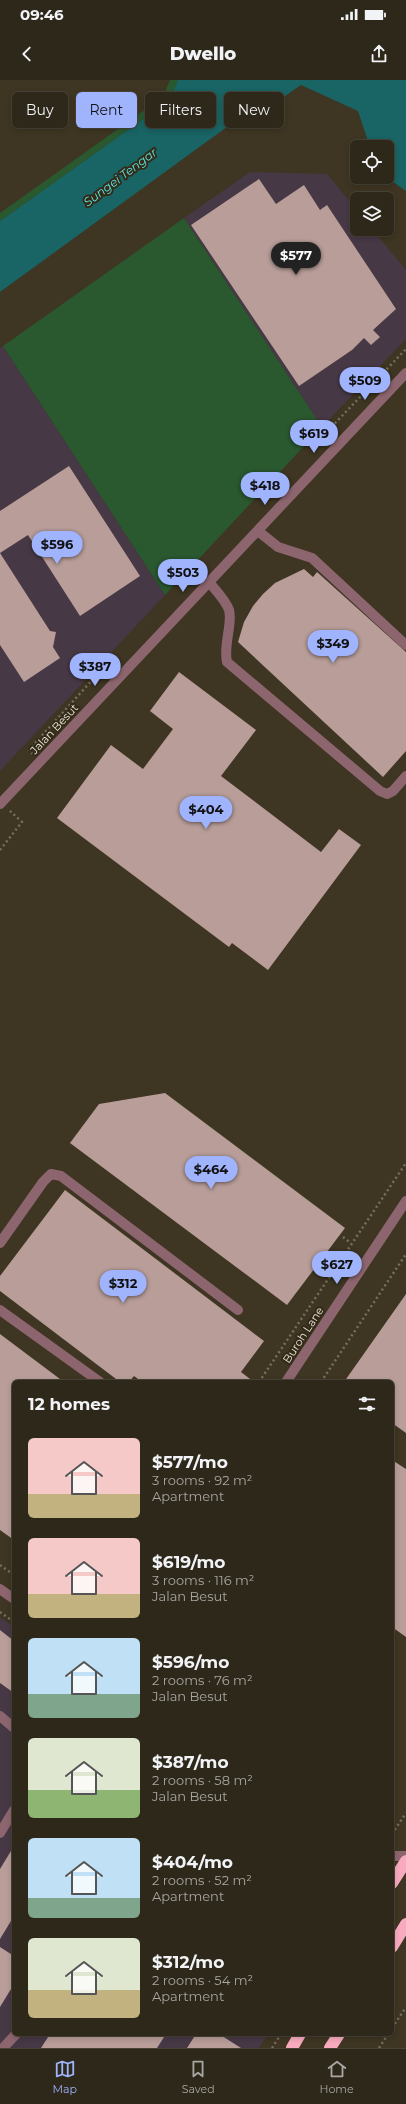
<!DOCTYPE html>
<html lang="en">
<head>
<meta charset="utf-8">
<style>
	body { margin:0; font-family:Montserrat,sans-serif; background:#3a3427; color:#f1f3f6; height:100vh; display:flex; flex-direction:column; font-size:15px; white-space:nowrap }
	* { box-sizing:border-box; margin:0 }
	p { font-size:13px; color:#a7a6a2 }
	.icon { flex:none; width:22px; height:22px; fill:none; stroke:currentColor; stroke-width:2; stroke-linecap:round; stroke-linejoin:round }
	.map { position:relative; flex:1; overflow:hidden }
	.sheet { position:absolute; left:12px; top:1300px; width:382px; height:656px; display:flex; flex-direction:column; background:#2e281a; border-radius:6px; box-shadow:0 2px 6px #0003,0 0 0 1px #494439 }
	.sheet>* { flex:none }
	.banner { position:absolute; left:12px; top:12px; width:382px; height:36px; display:flex; gap:8px }
	.buttons { position:absolute; left:350px; top:60px; display:grid; gap:8px }
	.buttons a { display:grid; place-items:center; width:44px; height:44px; border-radius:6px; background:#2e281a; box-shadow:0 2px 6px #0003,0 0 0 1px #494439; font-size:20px }
	.price { position:absolute; translate:-50% -34px; padding:0 9px; border-radius:14px; background:#a0b3fd; color:#111; font-size:13px; line-height:26px; filter:drop-shadow(0 1px 2px #0008) }
	.price::after { content:''; position:absolute; left:50%; top:24px; width:12px; height:9px; margin-left:-6px; background:inherit; clip-path:polygon(0 0,100% 0,50% 100%) }
	.price.on { background:#222; color:#fff }
	ul { padding:0; list-style:none }
	li { display:flex; align-items:center; gap:12px; height:100px; padding:0 16px }
	li span { display:grid; place-items:center; flex:none; width:112px; height:80px; border-radius:6px; color:#555 }
	li>.icon { margin-inline-start:auto }
	span .icon { width:48px; height:48px; fill:#fffc; stroke-width:1 }
	li b { font-size:17px }
	h2 { display:flex; justify-content:space-between; align-items:center; height:48px; padding:0 16px; font-size:17px }
	.chip { padding:0 14px; border-radius:6px; background:#2e281a; box-shadow:0 2px 6px #0003,0 0 0 1px #494439; font-size:14px; line-height:36px }
	.chip.on { background:#a0b3fd; color:#111 }
	.status { display:flex; justify-content:space-between; align-items:center; height:28px; padding:0 20px; background:#2e281a; direction:ltr }
	.status svg { height:11px; fill:currentColor }
	header { display:flex; justify-content:space-between; align-items:center; height:52px; padding:0 16px; background:#2e281a; font-size:18px; font-weight:800 }
	.dock { display:flex; justify-content:space-around; align-items:center; height:56px; border-top:1px solid #494439; background:#2e281a; font-size:11px; color:#a7a6a2 }
	.dock a { display:grid; justify-items:center; gap:2px }
	.dock .on { color:#a0b3fd }
	.map>svg:first-child { display:block }
	.industrial { fill:#473845 }
	.green { fill:#2a582f }
	.water { fill:#196464 }
	.building { fill:#b89d99 }
	.lines { fill:none; stroke-linecap:round; stroke-linejoin:round }
	.path { stroke:#776f5f; stroke-width:2.5; stroke-dasharray:2 3; stroke-linecap:butt }
	.minor { stroke:#8d656f; stroke-width:10 }
	.highway { stroke:#f8abbe; stroke-width:12 }
	.labels { text-anchor:middle; dominant-baseline:central; stroke-width:4; stroke-linejoin:round; paint-order:stroke }
	.street-label { font-size:11px; fill:#ece6db; stroke:#332b18 }
	.water-label { font-size:12px; font-style:italic; fill:#5ee6e7; stroke:#332b18 }
</style>
</head>
<body>
<div class="status"><b>09:46</b><svg viewBox="0 0 49 12"><path d="M0 12V9h3v3zM5 12V6h3v6zM10 12V3h3v9zM15 12V0h3v12zM26 1h20v11H26zM47 4h2v5h-2z"/></svg></div>
<header><svg class="icon" aria-label="back" viewBox="0 0 24 24"><path d="M15 5l-7 7 7 7"/></svg>Dwello<svg class="icon" aria-label="share" viewBox="0 0 24 24"><path d="M12 15V3M7 8l5-5 5 5M5 13v7h14v-7"/></svg></header>
<div class="map">
<svg width="406" height="1968" viewBox="0 0 406 1968">
	<rect width="100%" height="100%" fill="#3e3522"/>
	<g class="industrial">
		<path d="M250,92L327,94L357,130V149H372L406,190V259L322,347L184,138Z"/>
		<path d="M3,266L165,515L0,691V268Z"/>
		<path d="M0,1537L14,1547V1954H268L259,1968H0Z"/>
	</g>
	<g class="green">
		<path d="M170,0H178L170,20L0,141V133L163,17Z"/>
		<path d="M184,138L322,347L165,515L3,266Z"/>
	</g>
	<path class="water" d="M178,0H406V111L386,97L387,67H370L358,31L301,5L258,35L253,28L0,212V141L170,20Z"/>
	<g class="building">
		<path d="M259,99L276,124L304,105L320,130L327,125L396,229L373,250L380,257L371,265L364,258L352,270L299,306L191,145Z"/>
		<path d="M69,386L140,496L80,536L28,455L0,473L50,551L56,552L53,567L60,578L24,602L0,565V431Z"/>
		<path d="M304,489L313,497L317,492L406,572V671L383,697L238,562L244,542L253,526L263,514L275,503Z"/>
		<path d="M179,592L256,650L221,696L321,772L339,749L361,765L268,890L232,863L229,867L57,738L111,665L143,689L173,649L150,631Z"/>
		<path d="M165,1013L345,1148L287,1225L70,1063L99,1024Z"/>
		<path d="M65,1110L264,1261L241,1292L254,1302H142L134,1296L129,1302H120L0,1211V1196Z"/>
		<path d="M406,1214V1353L392,1343V1302H344Z"/>
		<path d="M0,1254L64,1302H14V1460L0,1450Z"/>
		<path d="M392,1380L406,1389V1557L392,1547Z"/>
		<path d="M0,1550L14,1561V1613L0,1603Z"/>
		<path d="M14,1766V1836L0,1859V1789Z"/>
		<path d="M0,1867L14,1876V1904L0,1927Z"/>
		<path d="M50,1954H166L157,1968H41Z"/>
		<path d="M196,1954H219L241,1968H187Z"/>
	</g>
	<g class="lines">
		<g class="path">
			<path d="M324,365L319,360L406,269"/>
			<path d="M33,674L29,670L103,588"/>
			<path d="M0,770L22,742L9,730"/>
			<path d="M343,1157L351,1163"/>
			<path d="M259,1302L406,1083"/>
			<path d="M321,1302L406,1174"/>
			<path d="M0,1485L14,1495"/>
			<path d="M0,1532L14,1542"/>
			<path d="M392,1754L406,1733"/>
			<path d="M392,1948L406,1927"/>
			<path d="M272,1968L281,1954"/>
			<path d="M379,1968L388,1954"/>
		</g>
		<g class="minor">
			<path d="M258,451L278,467L312,478L406,565"/>
			<path d="M209,502C216,511 225,519 229,530C233,543 223,565 227,582L380,711L387,714L393,711L406,696"/>
			<path d="M0,724L406,293"/>
			<path d="M0,1163L43,1102L51,1094L61,1096L238,1230"/>
			<path d="M0,1230L100,1302"/>
			<path d="M286,1302L406,1121"/>
			<path d="M0,1509L14,1519"/>
			<path d="M0,1636L14,1648"/>
			<path d="M0,1753L14,1730"/>
			<path d="M392,1776H406"/>
			<path d="M3,1968L16,1954"/>
		</g>
		<g class="highway">
			<path d="M392,1803L406,1781"/>
			<path d="M392,1867L406,1844"/>
			<path d="M292,1968L300,1954"/>
			<path d="M330,1968L339,1954"/>
		</g>
	</g>
	<g class="labels">
		<g class="street-label">
			<text transform="translate(54 649) rotate(-47)">Jalan Besut</text>
			<text transform="translate(303 1255) rotate(-57)">Buroh Lane</text>
		</g>
		<g class="water-label">
			<text transform="translate(120 97) rotate(-37)">Sungei Tengar</text>
		</g>
	</g>
</svg>
<div class="buttons">
<a><svg class="icon" aria-label="locate" viewBox="0 0 24 24"><circle cx="12" cy="12" r="6"/><path d="M12 2v4M12 18v4M2 12h4M18 12h4"/></svg></a>
<a><svg class="icon" aria-label="layers" viewBox="0 0 24 24"><path d="M12 4l9 5-9 5-9-5zM3 14l9 5 9-5"/></svg></a>
</div>
<b class="price on" style="left:296px;top:196px">$577</b>
<b class="price" style="left:365px;top:321px">$509</b>
<b class="price" style="left:314px;top:374px">$619</b>
<b class="price" style="left:265px;top:426px">$418</b>
<b class="price" style="left:57px;top:485px">$596</b>
<b class="price" style="left:183px;top:513px">$503</b>
<b class="price" style="left:333px;top:584px">$349</b>
<b class="price" style="left:95px;top:607px">$387</b>
<b class="price" style="left:206px;top:750px">$404</b>
<b class="price" style="left:211px;top:1110px">$464</b>
<b class="price" style="left:337px;top:1205px">$627</b>
<b class="price" style="left:123px;top:1224px">$312</b>
<div class="banner">
<a class="chip">Buy</a>
<a class="chip on">Rent</a>
<a class="chip">Filters</a>
<a class="chip">New</a>
</div>
<section class="sheet">
<h2>12 homes<svg class="icon" aria-label="filters" viewBox="0 0 24 24"><path d="M4 7h16M4 17h16"/><circle cx="9" cy="7" r="2"/><circle cx="15" cy="17" r="2"/></svg></h2>
<ul>
<li><span style="background:linear-gradient(#f6c9c9 70%,#c2b280 0)"><svg class="icon" aria-label="home" viewBox="0 0 24 24"><path d="M3 11l9-7 9 7M6 9v11h12V9"/></svg></span><div><b>$577/mo</b><p>3 rooms · 92 m²</p><p>Apartment</p></div></li>
<li><span style="background:linear-gradient(#f6c9c9 70%,#c2b280 0)"><svg class="icon" aria-label="home" viewBox="0 0 24 24"><path d="M3 11l9-7 9 7M6 9v11h12V9"/></svg></span><div><b>$619/mo</b><p>3 rooms · 116 m²</p><p>Jalan Besut</p></div></li>
<li><span style="background:linear-gradient(#bfe0f5 70%,#7fa58c 0)"><svg class="icon" aria-label="home" viewBox="0 0 24 24"><path d="M3 11l9-7 9 7M6 9v11h12V9"/></svg></span><div><b>$596/mo</b><p>2 rooms · 76 m²</p><p>Jalan Besut</p></div></li>
<li><span style="background:linear-gradient(#dfe7d0 65%,#8fb573 0)"><svg class="icon" aria-label="home" viewBox="0 0 24 24"><path d="M3 11l9-7 9 7M6 9v11h12V9"/></svg></span><div><b>$387/mo</b><p>2 rooms · 58 m²</p><p>Jalan Besut</p></div></li>
<li><span style="background:linear-gradient(#bfe0f5 75%,#7fa58c 0)"><svg class="icon" aria-label="home" viewBox="0 0 24 24"><path d="M3 11l9-7 9 7M6 9v11h12V9"/></svg></span><div><b>$404/mo</b><p>2 rooms · 52 m²</p><p>Apartment</p></div></li>
<li><span style="background:linear-gradient(#dfe7d0 65%,#c2b280 0)"><svg class="icon" aria-label="home" viewBox="0 0 24 24"><path d="M3 11l9-7 9 7M6 9v11h12V9"/></svg></span><div><b>$312/mo</b><p>2 rooms · 54 m²</p><p>Apartment</p></div></li>
</ul>
</section>
</div>
<nav class="dock">
<a class="on"><svg class="icon" aria-label="map" viewBox="0 0 24 24"><path d="M3 6l6-2 6 2 6-2v14l-6 2-6-2-6 2zM9 4v14M15 6v14"/></svg>Map</a>
<a><svg class="icon" aria-label="saved" viewBox="0 0 24 24"><path d="M7 4h10v16l-5-4-5 4z"/></svg>Saved</a>
<a><svg class="icon" aria-label="home" viewBox="0 0 24 24"><path d="M3 11l9-7 9 7M6 9v11h12V9"/></svg>Home</a>
</nav>
</body>
</html>
